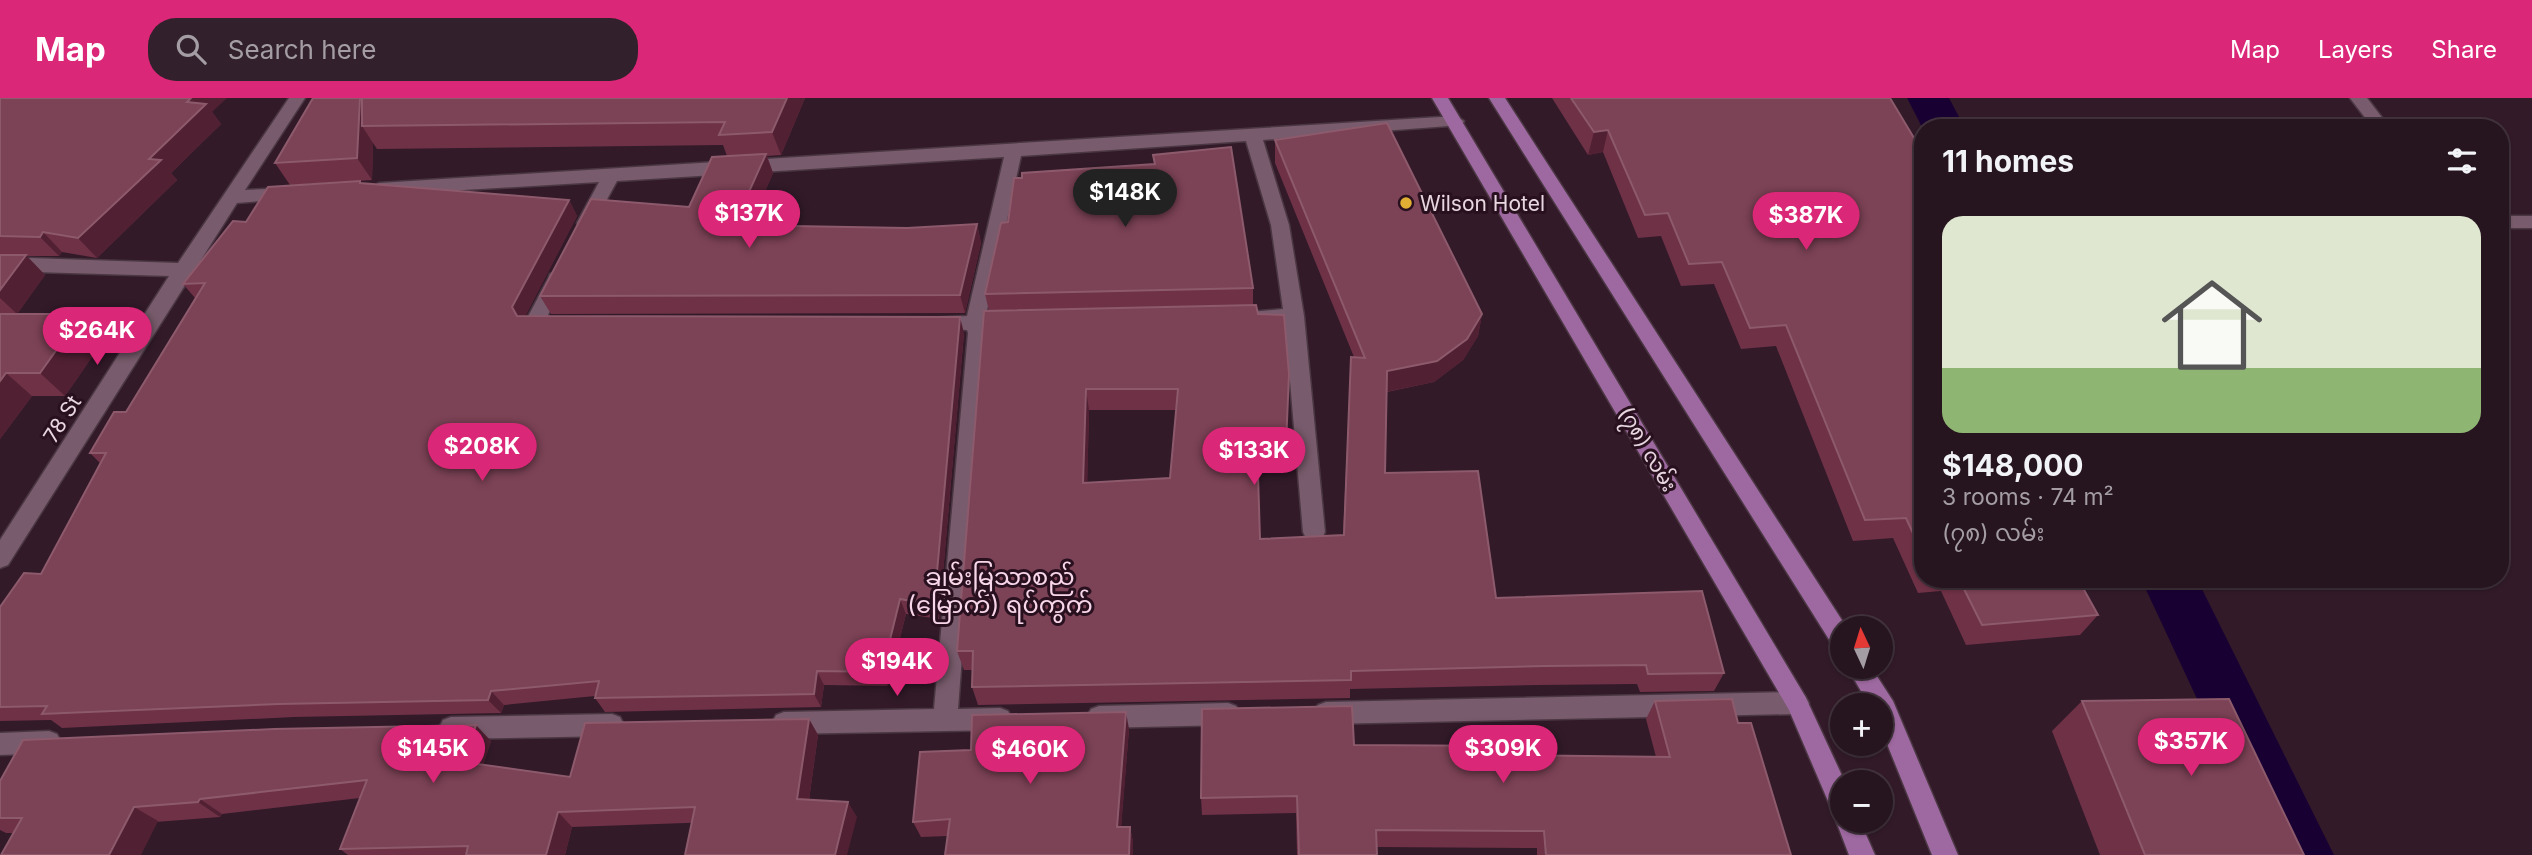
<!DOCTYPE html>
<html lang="en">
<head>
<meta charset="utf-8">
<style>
	body { margin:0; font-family:Inter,"Noto Sans Myanmar",sans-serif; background:#32212c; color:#f1f3f6; height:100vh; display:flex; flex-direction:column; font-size:26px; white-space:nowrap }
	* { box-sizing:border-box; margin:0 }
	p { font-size:23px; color:#a49ea4 }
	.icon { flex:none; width:38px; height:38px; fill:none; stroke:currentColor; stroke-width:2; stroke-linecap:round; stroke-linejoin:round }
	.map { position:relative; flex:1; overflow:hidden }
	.details { position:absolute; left:1914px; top:21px; width:595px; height:469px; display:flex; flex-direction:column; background:#26141f; border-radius:28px; box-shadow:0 2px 5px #0004,0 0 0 2px #42333d }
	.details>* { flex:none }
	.needle { width:46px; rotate:356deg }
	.controls { position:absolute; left:1830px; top:518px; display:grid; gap:14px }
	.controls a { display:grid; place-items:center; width:63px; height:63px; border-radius:50%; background:#26141f; box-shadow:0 2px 5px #0004,0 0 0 2px #42333d; font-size:35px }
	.price { position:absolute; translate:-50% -60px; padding:0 16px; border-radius:24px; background:#db2777; color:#fff; font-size:23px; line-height:46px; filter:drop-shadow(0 2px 4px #0008) }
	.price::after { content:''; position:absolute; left:50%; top:42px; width:21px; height:16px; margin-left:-10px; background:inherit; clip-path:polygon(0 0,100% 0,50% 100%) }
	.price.current { background:#222; color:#fff }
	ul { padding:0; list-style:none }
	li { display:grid; align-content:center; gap:14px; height:371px; padding:0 28px }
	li+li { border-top:2px solid #42333d }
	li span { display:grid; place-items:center; height:217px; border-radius:21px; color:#555 }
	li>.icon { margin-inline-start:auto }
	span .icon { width:126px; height:126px; fill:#fffc; stroke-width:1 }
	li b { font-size:30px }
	h2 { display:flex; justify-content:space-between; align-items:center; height:84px; padding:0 28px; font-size:30px }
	header { display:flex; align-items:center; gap:42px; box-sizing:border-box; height:98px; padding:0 35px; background:#db2777; color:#fff }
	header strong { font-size:33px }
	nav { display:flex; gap:38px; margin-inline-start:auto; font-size:24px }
	.search { width:490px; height:63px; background:#32212c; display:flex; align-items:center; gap:18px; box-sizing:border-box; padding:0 24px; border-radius:28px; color:#a49ea4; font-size:26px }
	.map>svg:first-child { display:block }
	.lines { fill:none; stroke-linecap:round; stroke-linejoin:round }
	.canal { fill:#190033; fill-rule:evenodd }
	.minor-casing { stroke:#4b3743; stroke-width:3 }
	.major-casing { stroke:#4b3743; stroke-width:3 }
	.minor { fill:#785b6c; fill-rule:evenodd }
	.major { fill:#9e69a0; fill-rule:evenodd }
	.wall { fill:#6f3146; fill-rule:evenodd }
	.shaded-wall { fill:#512033 }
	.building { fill:#7c4256; stroke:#8d5a6c; stroke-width:2; fill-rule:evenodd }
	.poi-dot { fill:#e1af34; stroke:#28101f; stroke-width:2.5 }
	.labels { text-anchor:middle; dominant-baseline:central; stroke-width:6; stroke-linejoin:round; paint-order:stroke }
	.poi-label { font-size:21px; fill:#e8d7e1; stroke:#28101f; text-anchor:start }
	.street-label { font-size:21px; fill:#e8d7e1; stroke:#28101f }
	.quarter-label { font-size:24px; fill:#f9d7eb; stroke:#28101f }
</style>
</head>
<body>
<header>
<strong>Map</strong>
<div class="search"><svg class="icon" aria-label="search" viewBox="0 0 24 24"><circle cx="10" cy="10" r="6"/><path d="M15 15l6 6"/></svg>Search here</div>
<nav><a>Map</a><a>Layers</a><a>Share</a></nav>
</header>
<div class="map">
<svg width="2532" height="757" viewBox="0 0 2532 757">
	<rect width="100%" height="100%" fill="#321a29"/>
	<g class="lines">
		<g class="canal">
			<path d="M1907,0H1949L1965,30L1923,31Z"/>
			<path d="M2141,481H2197L2334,757H2270Z"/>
		</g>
		<g class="minor-casing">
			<g id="minor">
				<path d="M289,0H305L245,92L291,90L297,92L300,96L297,100L237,105L8,467L0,470V442L169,178L0,173V159L178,165Z"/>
				<path d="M2350,0H2367L2390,30H2373Z"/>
				<path d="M1456,18L1464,23L1462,27L1263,42L1289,127L1304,218L1325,434L1322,440L1314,443L1306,440L1303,434L1285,225L1250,224L1247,219L1250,214L1283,211L1271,127L1246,43L1021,58L986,217L1019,219L1022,224L1019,229L987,231L958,611L1000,610L1008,613L1012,621L1008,629L1000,632L784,636L776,633L772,625L776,617L784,614L934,611L968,235L967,232L928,230L925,225L928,220L967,218L1004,59L617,83L592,129H580L577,125L599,84L379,97L370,91L379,85Z"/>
				<rect x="2501" y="118" width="31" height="12"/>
				<path d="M557,174L564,176L566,181L547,219L560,221L563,226L560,231H527L524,226L548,181L550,176Z"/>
				<path d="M1797,594L1805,598L1809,605L1805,612L1797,616L1326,626L1318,623L1314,615L1318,607L1326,604Z"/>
				<path d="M1228,605L1236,608L1240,616L1236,624L1228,627L1099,630L1091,627L1087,619L1091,611L1099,608Z"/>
				<path d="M612,616L620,619L624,627L620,635L612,638L451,641L443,638L439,630L443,622L451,619Z"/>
				<path d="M49,633L57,636L61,644L57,652L49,655L0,657V635Z"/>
			</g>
		</g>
		<g class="major-casing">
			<g id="major">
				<path d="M1432,0H1448L1805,598L1845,684H1843V723H1860L1875,757H1849L1836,723L1837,719L1834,717L1789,612Z"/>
				<path d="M1489,0H1505L1847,530H1843V554L1835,551Z"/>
				<path d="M1847,569H1871L1893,603L1958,757H1932L1881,631V607H1869Z"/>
			</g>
		</g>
		<use href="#minor" class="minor"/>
		<use href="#major" class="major"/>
	</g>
	<g class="wall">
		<path d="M0,0L212,14L221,26L171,75L177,82L97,160L62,154L59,158H26L45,177L17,216H82L105,240L65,298H32L0,341Z"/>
		<path d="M313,0H805L781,57L767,58L773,75L750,128L907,130L977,126L981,145L965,215L551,216L540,198L689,109L727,58L723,47L377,51L373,45L372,82L290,87L275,65Z"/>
		<path d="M1552,0H1890L1923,55V481H2078L2098,517L2080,537L1966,547L1941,493L1918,495L1893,440L1853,443L1776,248L1741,251L1714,186L1681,188L1661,138L1638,140L1603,54L1588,57Z"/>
		<path d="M1275,42L1482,216L1478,238L1463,262L1434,284L1387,294L1385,375L1496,500L1724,575L1714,593L1640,594L1637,586L1539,587L1350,591V600L978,607L972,589V572H964L957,553L989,213L985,196L1022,80L1154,66L1153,57L1253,190V207L1289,276L1286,367L1258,366L1260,441L1343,437L1350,281L1351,259H1354L1275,65ZM1089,312H1176L1170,380L1087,385Z"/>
		<path d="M360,83L361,85L569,102L577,118L525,218L964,235L939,521L906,516L888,588L824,587L821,609L605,614L595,600V598L504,607L501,615L294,619L62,630L51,622L0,623V509L41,476L100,365L90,355L126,314L195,200L183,186L246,124Z"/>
		<path d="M1655,603L1738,625L1791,757H1537V750L1377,749V757H1297L1296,715L1202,717L1201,700L1354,647L1514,657L1656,659L1646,621Z"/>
		<path d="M2082,603L2304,757H2100L2052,633Z"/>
		<path d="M809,621L818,637L809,702L857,719L572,729L565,757H348L340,751L360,700L222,716L220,719L14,735H6L0,732V683L491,643L483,667L570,679Z"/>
		<path d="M1129,631L1121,729H1130L1133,744L948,738L921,739L913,724L971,652Z"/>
	</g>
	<g class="shaded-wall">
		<path d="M191,0H227L212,14L221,26L171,75L177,82L97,160L78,140L149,61L187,4Z"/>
		<path d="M360,0H364L362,28L373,45L372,82L357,60Z"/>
		<path d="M787,0H805L781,57L772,34Z"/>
		<path d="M1608,32L1603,54L1588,57L1594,34Z"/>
		<path d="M766,56L773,75L742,147L734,127Z"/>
		<path d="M569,102L577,118L522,225L512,209Z"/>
		<path d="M977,126L981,145L965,215L960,197Z"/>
		<path d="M43,134L62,154L59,158L40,139Z"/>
		<path d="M26,157L45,177L17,216L0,200V192Z"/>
		<path d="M82,216L105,240L65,298L40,275Z"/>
		<path d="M1482,216L1478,238L1463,262L1434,284L1385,294L1387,273Z"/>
		<path d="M960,219L964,235L939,521L934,507Z"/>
		<path d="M6,275L32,298L0,341V283Z"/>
		<path d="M1086,291L1089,312L1087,405L1083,385Z"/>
		<path d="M900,501L906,516L888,588L882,574Z"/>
		<path d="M817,573L824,587L821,609L814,596Z"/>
		<path d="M491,593L504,607L501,615L488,602Z"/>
		<path d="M1126,614L1129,631L1120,744L1117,729Z"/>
		<path d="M809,621L818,637L807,716L797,701Z"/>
		<path d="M476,627L491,643L479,680L463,664Z"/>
		<path d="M200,701L222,716L220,719L198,704Z"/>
		<path d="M848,704L857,719L847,757H835Z"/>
		<path d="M134,709L158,723L141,757H109Z"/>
		<path d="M558,714L572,729L565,757H546Z"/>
		<path d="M1130,729L1133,744V757H1129Z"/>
	</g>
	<g class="building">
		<path d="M0,0H191L187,4L206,6L149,61L161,62L78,140L43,134L40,139L0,138Z"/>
		<path d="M313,0H360L357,60L275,65Z"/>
		<path d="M362,0H787L772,34L719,37L725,24L362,28Z"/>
		<path d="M1571,0H1890L1923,55V457L1906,420L1865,422L1786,227L1750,230L1722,164L1689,166L1668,115L1645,117L1608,32L1594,34Z"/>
		<path d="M1387,25L1482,216L1467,241L1437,263L1387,273L1385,375L1478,373L1496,500L1702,493L1724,575L1648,576L1646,567L1545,568L1351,573V582L972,589L973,553H957L984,213L1256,207L1258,216L1284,217L1289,276L1286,346L1257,345L1260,441L1344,437L1351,259L1365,260L1275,42ZM1086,291H1178L1170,380L1083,385Z"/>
		<path d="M1231,49L1253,190L985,196L1001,125L1008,124L1014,80H1022V75L1155,66L1153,57Z"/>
		<path d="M766,56L734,127L907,130L977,126L960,197L540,198L591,101L689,109L712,59Z"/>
		<path d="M360,83V85L569,102L512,209L517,218L960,219L934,507L900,501L882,574L817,573L814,596L595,600L599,583L491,593L488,602L278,606L42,616L47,608L0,609V509L24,475L41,476L106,355H90L114,314H126L205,185L183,186L233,123L246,124L268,89Z"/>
		<path d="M0,157H26L0,192Z"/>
		<path d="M0,216H82L40,275H6L0,283Z"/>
		<path d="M1959,481H2078L2098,517L1982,527Z"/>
		<path d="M1732,601L1738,625H1751L1791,757H1546L1544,733L1376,732L1377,757H1299L1297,698L1201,700L1202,611L1352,608L1354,647L1513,648L1514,657L1670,659L1655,603Z"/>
		<path d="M2229,601L2304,757H2145L2082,603Z"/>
		<path d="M1126,614L1117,729H1130L1129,757H945L950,721L913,724L920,654L971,652L972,617Z"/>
		<path d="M809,621L797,701L848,704L835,757H685L695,709L558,714L546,757H466L468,748L340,751L367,682L200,701L198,704L134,709L109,757H1L22,720H0V683L23,642L274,631L476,627L463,664L570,679L585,625Z"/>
	</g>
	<circle class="poi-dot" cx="1406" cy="105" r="7"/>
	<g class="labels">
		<g class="poi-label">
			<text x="1420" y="105">Wilson Hotel</text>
		</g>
		<g class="street-label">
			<text transform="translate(62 321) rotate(-58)">78 St</text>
			<text transform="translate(1648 351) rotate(60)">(၇၈) လမ်း</text>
		</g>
		<g class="quarter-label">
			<text x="1000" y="478">ချမ်းမြသာစည်<tspan x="1000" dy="28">(မြောက်) ရပ်ကွက်</tspan></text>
		</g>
	</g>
</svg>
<div class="controls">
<a><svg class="needle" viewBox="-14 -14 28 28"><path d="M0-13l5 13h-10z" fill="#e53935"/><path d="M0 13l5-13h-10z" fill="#a49ea4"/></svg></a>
<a>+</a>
<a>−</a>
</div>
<b class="price current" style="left:1125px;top:131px">$148K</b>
<b class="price" style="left:749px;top:152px">$137K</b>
<b class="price" style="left:1806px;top:154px">$387K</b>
<b class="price" style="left:97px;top:269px">$264K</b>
<b class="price" style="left:482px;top:385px">$208K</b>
<b class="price" style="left:1254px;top:389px">$133K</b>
<b class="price" style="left:897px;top:600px">$194K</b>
<b class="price" style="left:2191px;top:680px">$357K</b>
<b class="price" style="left:433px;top:687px">$145K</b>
<b class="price" style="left:1503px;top:687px">$309K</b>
<b class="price" style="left:1030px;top:688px">$460K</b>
<section class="details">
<h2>11 homes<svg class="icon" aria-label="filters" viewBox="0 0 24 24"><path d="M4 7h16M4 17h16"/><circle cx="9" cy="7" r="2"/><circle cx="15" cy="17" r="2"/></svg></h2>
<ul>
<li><span style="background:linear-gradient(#dfe7d0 70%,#8fb573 0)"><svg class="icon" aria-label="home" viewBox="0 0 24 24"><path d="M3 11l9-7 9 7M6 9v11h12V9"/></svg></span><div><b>$148,000</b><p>3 rooms · 74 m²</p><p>(၇၈) လမ်း</p></div></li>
</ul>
</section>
</div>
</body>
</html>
